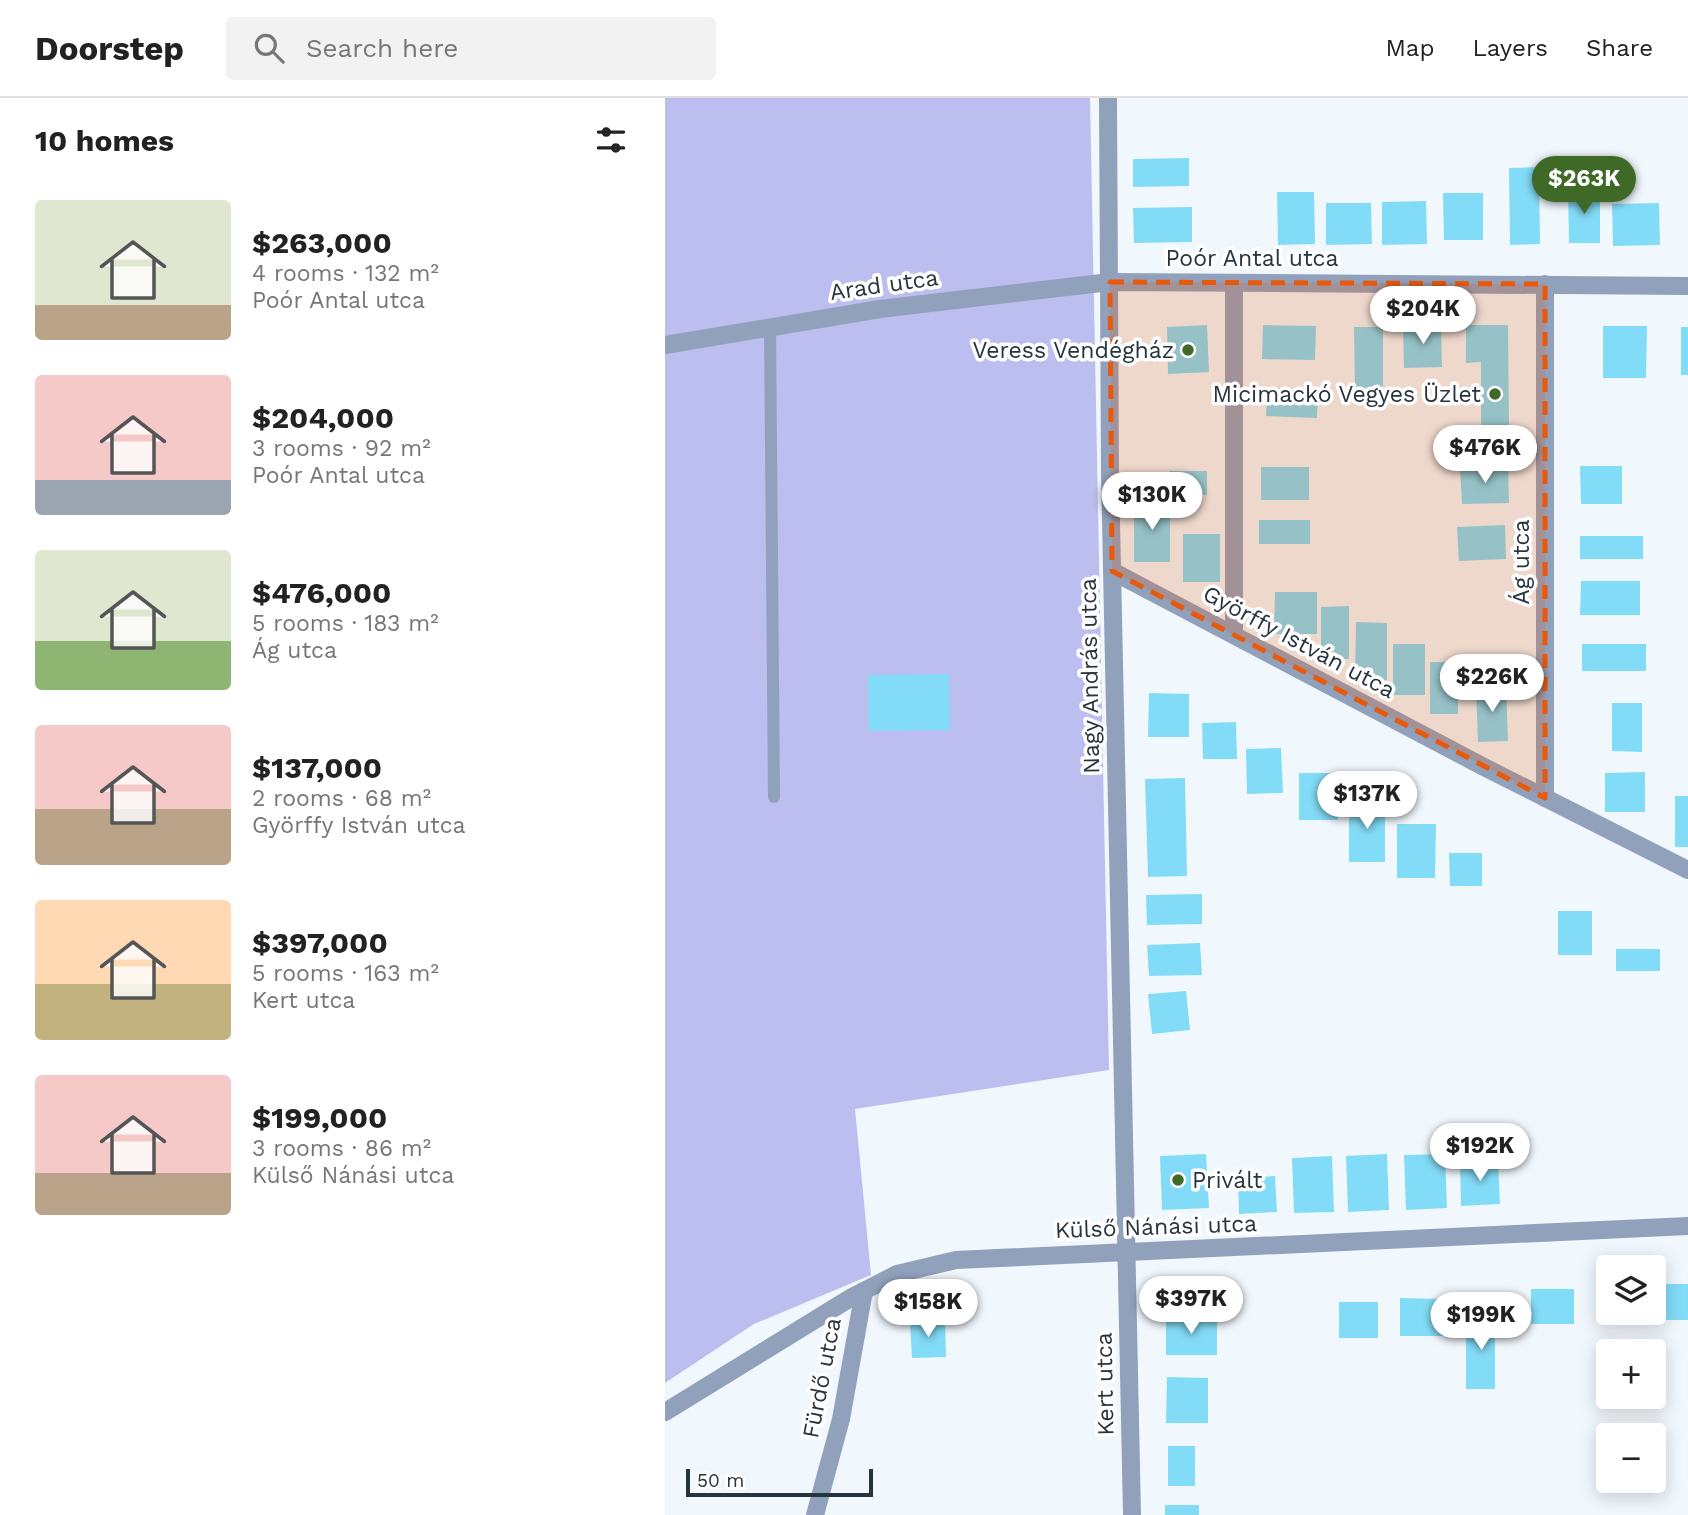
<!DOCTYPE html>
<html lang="en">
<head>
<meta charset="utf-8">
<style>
	body { margin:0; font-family:"Work Sans",sans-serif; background:#f2f2f2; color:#222; height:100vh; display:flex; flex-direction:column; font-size:26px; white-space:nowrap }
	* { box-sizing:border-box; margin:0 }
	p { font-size:23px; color:#767676 }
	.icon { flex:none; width:38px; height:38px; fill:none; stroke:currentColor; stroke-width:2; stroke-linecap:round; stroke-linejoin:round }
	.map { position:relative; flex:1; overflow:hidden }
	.details { display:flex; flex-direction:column; background:#fff; width:665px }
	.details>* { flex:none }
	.tools { position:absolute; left:931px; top:1157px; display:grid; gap:14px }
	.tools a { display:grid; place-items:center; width:70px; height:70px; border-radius:7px; background:#fff; box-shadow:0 4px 18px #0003; font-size:35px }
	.scale { position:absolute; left:21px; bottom:18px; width:187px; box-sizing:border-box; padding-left:7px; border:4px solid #26343d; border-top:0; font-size:19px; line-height:24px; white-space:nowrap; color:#26343d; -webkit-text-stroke:5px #fff; paint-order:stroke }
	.price { position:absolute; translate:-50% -60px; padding:0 16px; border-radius:24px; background:#fff; color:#222; font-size:23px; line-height:46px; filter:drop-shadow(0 2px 4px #0008) }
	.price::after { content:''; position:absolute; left:50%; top:42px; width:21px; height:16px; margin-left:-10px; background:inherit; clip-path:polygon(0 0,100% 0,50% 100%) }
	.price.current { background:#3e6926; color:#fff }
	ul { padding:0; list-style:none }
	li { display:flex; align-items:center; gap:21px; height:175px; padding:0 35px }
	li span { display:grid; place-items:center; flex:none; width:196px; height:140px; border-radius:7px; color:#555 }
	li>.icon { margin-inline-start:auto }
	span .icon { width:84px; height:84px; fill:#fffc; stroke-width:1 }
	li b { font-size:30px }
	h2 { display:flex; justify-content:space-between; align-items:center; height:84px; padding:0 35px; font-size:30px }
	header { display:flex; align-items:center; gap:42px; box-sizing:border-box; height:98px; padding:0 35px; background:#fff; border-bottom:2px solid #e0e0e0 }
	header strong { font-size:33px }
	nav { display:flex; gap:38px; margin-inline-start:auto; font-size:24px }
	.search { width:490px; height:63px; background:#f2f2f2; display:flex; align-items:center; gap:18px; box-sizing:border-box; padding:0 24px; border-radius:7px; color:#767676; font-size:26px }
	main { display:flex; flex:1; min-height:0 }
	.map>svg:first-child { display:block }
	.green { fill:#bbbeee }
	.building { fill:#83dcf7 }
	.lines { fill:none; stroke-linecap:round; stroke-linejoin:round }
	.lane { stroke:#91a1bb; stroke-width:12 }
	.street { stroke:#91a1bb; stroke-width:18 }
	.marked { fill:#e8590c; fill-opacity:0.2; stroke:#e8590c; stroke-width:5; stroke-dasharray:14 9; stroke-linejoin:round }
	.poi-dot { fill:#3e6926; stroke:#fff; stroke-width:2.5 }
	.labels { text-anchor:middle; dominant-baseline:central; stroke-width:7; stroke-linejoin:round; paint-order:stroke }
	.street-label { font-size:23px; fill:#26343d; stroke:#fff }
	.poi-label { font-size:23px; fill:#26343d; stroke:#fff; text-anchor:end }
</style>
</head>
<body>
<header>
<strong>Doorstep</strong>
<div class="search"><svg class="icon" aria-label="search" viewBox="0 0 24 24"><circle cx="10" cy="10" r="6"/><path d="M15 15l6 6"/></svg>Search here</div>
<nav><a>Map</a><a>Layers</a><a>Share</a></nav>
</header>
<main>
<section class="details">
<h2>10 homes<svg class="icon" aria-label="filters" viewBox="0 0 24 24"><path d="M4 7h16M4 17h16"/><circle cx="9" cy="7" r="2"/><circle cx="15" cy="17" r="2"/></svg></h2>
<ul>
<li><span style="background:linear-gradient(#dfe7d0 75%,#b9a48a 0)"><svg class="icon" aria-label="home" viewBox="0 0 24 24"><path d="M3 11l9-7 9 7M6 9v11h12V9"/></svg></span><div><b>$263,000</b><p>4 rooms · 132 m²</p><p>Poór Antal utca</p></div></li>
<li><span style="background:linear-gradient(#f6c9c9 75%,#9aa5b1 0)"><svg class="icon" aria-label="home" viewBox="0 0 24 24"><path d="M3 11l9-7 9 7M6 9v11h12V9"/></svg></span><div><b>$204,000</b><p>3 rooms · 92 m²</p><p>Poór Antal utca</p></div></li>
<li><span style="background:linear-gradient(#dfe7d0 65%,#8fb573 0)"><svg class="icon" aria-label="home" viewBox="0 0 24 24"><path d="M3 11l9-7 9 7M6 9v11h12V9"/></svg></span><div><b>$476,000</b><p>5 rooms · 183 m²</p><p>Ág utca</p></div></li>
<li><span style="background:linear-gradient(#f6c9c9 60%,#b9a48a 0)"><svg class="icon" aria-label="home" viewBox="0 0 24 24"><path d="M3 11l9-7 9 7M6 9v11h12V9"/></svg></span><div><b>$137,000</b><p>2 rooms · 68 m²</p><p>Györffy István utca</p></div></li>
<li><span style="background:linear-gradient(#ffd9b3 60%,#c2b280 0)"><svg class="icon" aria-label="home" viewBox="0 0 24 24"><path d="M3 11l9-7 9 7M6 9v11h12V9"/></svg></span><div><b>$397,000</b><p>5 rooms · 163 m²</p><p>Kert utca</p></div></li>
<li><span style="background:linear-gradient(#f6c9c9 70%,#b9a48a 0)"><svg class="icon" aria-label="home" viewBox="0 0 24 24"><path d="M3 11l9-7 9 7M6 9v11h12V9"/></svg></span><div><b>$199,000</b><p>3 rooms · 86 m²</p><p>Külső Nánási utca</p></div></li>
</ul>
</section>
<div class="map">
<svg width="1023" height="1417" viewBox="0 0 1023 1417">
	<rect width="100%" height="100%" fill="#f1f8fd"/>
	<path class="green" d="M0,0H425L444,972L190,1011L206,1177L89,1226L0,1285Z"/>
	<g class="building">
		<path d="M524,60V88L468,89V61Z"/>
		<path d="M874,69L875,146L845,147L844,70Z"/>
		<path d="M903,91H935V145H904Z"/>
		<path d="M612,94H649L650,146L613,147Z"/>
		<path d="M778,95H818V142H779Z"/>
		<path d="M761,103L762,146L717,147V104Z"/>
		<path d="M661,105H706L707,146L661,147Z"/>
		<path d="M994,105L995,147L948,148L947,106Z"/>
		<path d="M527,109V144L469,145L468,110Z"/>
		<path d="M542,227L544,274L503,276L502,229Z"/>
		<path d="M598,227L651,228L650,262L597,261Z"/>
		<path d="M776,227L777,269L739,270L738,228Z"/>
		<path d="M801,227H843L844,328L816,329V264L801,265Z"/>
		<path d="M938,228H982L981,280H938Z"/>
		<path d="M689,229H718V292H690Z"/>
		<rect x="1016" y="229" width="7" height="48"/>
		<path d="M602,290L653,291L652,320L601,318Z"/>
		<path d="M843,367L844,405L797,406L795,369Z"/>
		<path d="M915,368H957V406H916Z"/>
		<rect x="596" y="369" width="48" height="33"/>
		<rect x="504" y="373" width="38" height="24"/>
		<rect x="469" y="405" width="36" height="59"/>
		<rect x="594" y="422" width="51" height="24"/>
		<path d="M840,427L841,461L794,463L792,429Z"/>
		<rect x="518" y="436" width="37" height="48"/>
		<rect x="915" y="438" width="63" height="23"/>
		<path d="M916,483H975V517H915Z"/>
		<path d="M610,494H652V536H609Z"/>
		<path d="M684,508V561H656V509Z"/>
		<path d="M691,524L722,525V582H690Z"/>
		<rect x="728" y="546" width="32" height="51"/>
		<rect x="917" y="546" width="64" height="27"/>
		<rect x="765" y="564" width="28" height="52"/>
		<path d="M284,576L285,632L204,633L203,577Z"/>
		<path d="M841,588L843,643L813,644L811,589Z"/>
		<path d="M484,595L524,596V639H483Z"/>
		<path d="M947,605H977V654L947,653Z"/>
		<path d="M571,624L572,661H538L537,625Z"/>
		<path d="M616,650L618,695L582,696L581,651Z"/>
		<path d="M980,674V714H940V675Z"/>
		<rect x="634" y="675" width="39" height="47"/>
		<path d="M520,680L522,778L483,779L480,681Z"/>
		<rect x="1010" y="698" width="13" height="51"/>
		<rect x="684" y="702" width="36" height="62"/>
		<path d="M732,726H771L770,780H732Z"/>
		<path d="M784,755H817V788H785Z"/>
		<path d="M537,796V826L482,827L481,797Z"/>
		<rect x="893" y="813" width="34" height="44"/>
		<path d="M535,845L537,877L484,878L482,847Z"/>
		<rect x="951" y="851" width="44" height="22"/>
		<path d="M521,893L525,932L487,936L483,896Z"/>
		<path d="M541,1056L544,1110L497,1112L495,1058Z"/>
		<path d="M722,1056L724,1112L683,1114L681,1058Z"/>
		<path d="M780,1056L782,1110L741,1112L739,1057Z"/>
		<path d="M667,1058L669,1114L629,1115L627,1060Z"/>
		<path d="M833,1062L835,1106L796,1108L795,1064Z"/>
		<path d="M610,1078L612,1114L574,1116L573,1080Z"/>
		<rect x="1001" y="1186" width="22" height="36"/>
		<path d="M936,1190H943V1214H975V1223H935Z"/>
		<rect x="866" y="1191" width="43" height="35"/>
		<path d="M735,1200L778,1201V1238H735Z"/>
		<rect x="674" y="1204" width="39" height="36"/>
		<rect x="801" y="1218" width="29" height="73"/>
		<rect x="501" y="1220" width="51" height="37"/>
		<path d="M280,1221L281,1259L247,1260L245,1223Z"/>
		<path d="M502,1279L543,1280V1325H501Z"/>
		<rect x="503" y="1348" width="27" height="40"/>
		<rect x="500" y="1407" width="34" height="10"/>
	</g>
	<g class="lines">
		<path class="lane" d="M105,229L109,699"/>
		<g class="street">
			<path d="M443,0L445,376L467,1417"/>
			<path d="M880,186V700"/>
			<path d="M0,247L215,211L445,184L1023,188"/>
			<path d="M447,473L819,669L1023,772"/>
			<path d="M569,537V185"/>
			<path d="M0,1314L187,1199L232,1176L291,1162L1023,1128"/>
			<path d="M150,1417L176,1321L199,1193"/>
		</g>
	</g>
	<path class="marked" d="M445,184L880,186V700L447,473Z"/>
	<g class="poi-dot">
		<circle cx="523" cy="252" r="7"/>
		<circle cx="830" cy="296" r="7"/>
		<circle cx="513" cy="1082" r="7"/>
	</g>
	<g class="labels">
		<g class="street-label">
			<text x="587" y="160">Poór Antal utca</text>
			<text transform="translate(219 187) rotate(-8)">Arad utca</text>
			<text transform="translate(856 464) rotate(-90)">Ág utca</text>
			<text transform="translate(634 544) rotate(28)">Györffy István utca</text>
			<text transform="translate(425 578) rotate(-91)">Nagy András utca</text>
			<text transform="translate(491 1129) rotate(-2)">Külső Nánási utca</text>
			<text transform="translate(157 1280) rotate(-79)">Fürdő utca</text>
			<text transform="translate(440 1286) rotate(-91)">Kert utca</text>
		</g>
		<g class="poi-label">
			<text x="509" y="252">Veress Vendégház</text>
			<text x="816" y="296">Micimackó Vegyes Üzlet</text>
			<text x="527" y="1082" text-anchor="start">Privált</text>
		</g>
	</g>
</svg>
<div class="tools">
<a><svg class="icon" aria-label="layers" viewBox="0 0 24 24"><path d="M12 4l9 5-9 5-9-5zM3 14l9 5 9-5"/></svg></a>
<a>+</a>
<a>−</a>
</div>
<div class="scale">50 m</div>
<b class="price current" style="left:919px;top:118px">$263K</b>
<b class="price" style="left:758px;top:248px">$204K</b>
<b class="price" style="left:820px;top:387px">$476K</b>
<b class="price" style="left:487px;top:434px">$130K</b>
<b class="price" style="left:827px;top:616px">$226K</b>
<b class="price" style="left:702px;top:733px">$137K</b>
<b class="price" style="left:815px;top:1085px">$192K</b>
<b class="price" style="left:526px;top:1238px">$397K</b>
<b class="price" style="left:263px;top:1241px">$158K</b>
<b class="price" style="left:816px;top:1254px">$199K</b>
</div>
</main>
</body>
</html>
